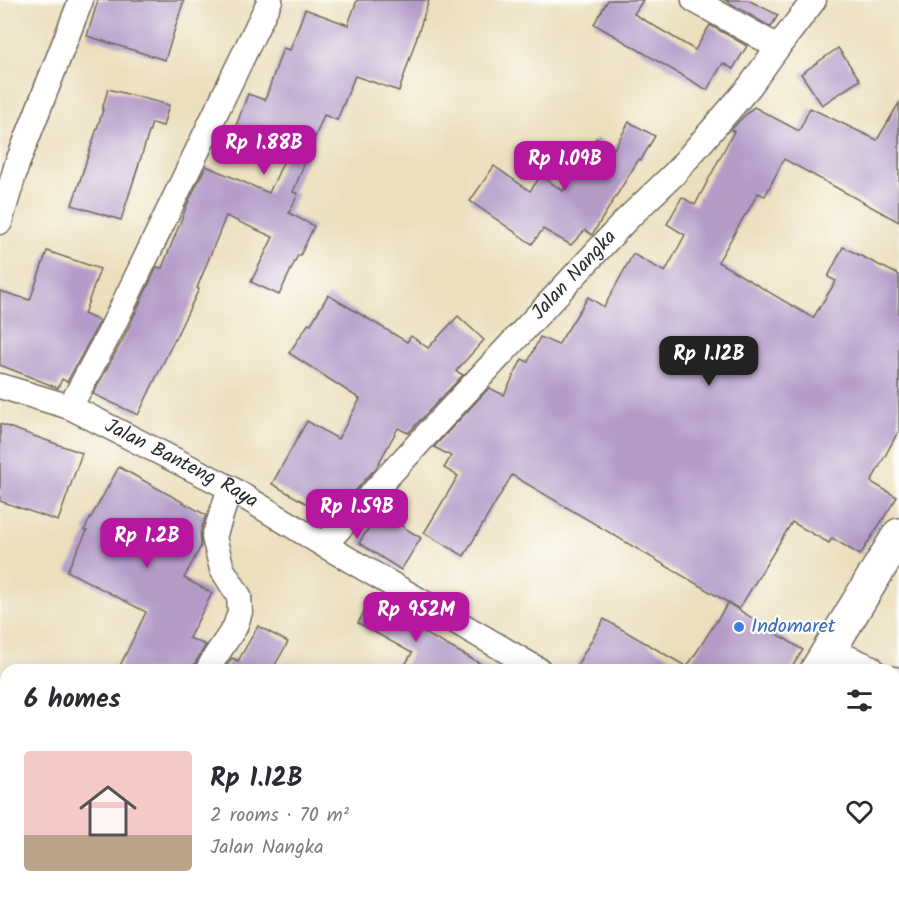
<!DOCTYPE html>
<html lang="en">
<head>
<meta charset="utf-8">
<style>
	body { margin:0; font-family:Kalam,sans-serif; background:#f2f2f3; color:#2b2b33; height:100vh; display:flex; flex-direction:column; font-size:22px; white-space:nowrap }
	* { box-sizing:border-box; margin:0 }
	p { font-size:20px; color:#7c7c81 }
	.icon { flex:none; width:33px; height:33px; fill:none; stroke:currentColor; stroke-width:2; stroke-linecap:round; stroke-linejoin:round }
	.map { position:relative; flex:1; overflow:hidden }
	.drawer { position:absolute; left:0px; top:664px; width:900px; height:236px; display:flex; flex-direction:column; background:#fff; border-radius:18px 18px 0 0; box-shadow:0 3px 15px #0003 }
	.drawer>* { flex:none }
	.price { position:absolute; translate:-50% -51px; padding:0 14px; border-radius:12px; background:#b5179e; color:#fff; font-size:20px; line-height:39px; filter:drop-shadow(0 2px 3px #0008) }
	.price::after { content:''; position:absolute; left:50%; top:36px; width:18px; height:14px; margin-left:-9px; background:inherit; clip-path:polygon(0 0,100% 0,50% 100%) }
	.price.selected { background:#222; color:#fff }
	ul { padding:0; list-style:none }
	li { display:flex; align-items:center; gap:18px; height:150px; padding:0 24px }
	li+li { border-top:2px solid #e1e1e2 }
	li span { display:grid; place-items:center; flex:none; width:168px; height:120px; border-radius:6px; color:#555 }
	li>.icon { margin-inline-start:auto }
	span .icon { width:72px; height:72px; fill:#fffc; stroke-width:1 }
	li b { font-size:26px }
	h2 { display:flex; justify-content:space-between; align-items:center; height:72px; padding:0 24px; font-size:26px }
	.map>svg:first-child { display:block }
	.building { fill:#b49cc9 }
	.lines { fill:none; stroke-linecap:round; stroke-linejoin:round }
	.minor-casing { stroke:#6f6a5e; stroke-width:27 }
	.tertiary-casing { stroke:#6f6a5e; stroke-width:33 }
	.primary-casing { stroke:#6f6a5e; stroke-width:36 }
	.minor { stroke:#fff; stroke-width:24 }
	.tertiary { stroke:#fff; stroke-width:30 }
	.primary { stroke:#fff; stroke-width:33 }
	.shop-dot { fill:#3f7fe0; stroke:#fdfcf7; stroke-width:2 }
	.labels { text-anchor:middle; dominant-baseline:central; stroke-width:4.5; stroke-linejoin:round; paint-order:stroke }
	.street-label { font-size:20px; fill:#2b2b2b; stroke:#fdfcf7 }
	.shop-label { font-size:20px; fill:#366cbe; stroke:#fdfcf7; text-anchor:start }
</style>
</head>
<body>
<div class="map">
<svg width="899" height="899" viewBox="0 0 899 899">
	<rect width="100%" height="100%" fill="#fdfcf7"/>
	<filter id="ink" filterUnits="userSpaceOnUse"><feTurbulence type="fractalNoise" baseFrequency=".0167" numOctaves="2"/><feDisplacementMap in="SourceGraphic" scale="12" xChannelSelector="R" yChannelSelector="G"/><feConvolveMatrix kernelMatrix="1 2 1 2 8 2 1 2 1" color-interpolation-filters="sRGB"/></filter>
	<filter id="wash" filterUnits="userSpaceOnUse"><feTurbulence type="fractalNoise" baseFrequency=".008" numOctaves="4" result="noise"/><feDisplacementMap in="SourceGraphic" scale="24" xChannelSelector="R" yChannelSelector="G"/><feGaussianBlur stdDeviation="1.35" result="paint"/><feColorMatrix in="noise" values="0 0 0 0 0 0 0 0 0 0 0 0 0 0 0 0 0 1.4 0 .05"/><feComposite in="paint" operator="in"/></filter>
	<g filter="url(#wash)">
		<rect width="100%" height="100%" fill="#ecdfbd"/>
		<g id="blocks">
			<g class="building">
				<path d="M98,0H184L165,60L87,36Z"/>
				<path d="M357,0H429L399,91L355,76L337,120L324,115L293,192L298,194L289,213L314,226L300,256L298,255L279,295L251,282L273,237L226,216L197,288L199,289L138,415L93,394L122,341L157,267L162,268L188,203L206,166L269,193L288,152L234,131L248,94L265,100L283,48L290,50L305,9L348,25Z"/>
				<path d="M608,0H643L634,14L695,50L710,25L747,46L733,69L723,63L707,90L594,24Z"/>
				<path d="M725,0H748L778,15L771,27Z"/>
				<path d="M838,48L860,80L822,105L801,74Z"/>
				<path d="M108,89L169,105L163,126L152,123L121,220L72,205L103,110H102Z"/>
				<path d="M899,103V222L784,159L765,196L758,193L746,215H745L718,262L813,318L836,281L828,277L843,247L899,275V430L871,482L897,497L860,555L832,538L829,543L792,522L739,609L512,475L464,556L424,533L458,476L444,468L451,456L434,447L489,388L504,395L522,359L528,362L540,337L558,345L588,297L604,307L633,254L665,272L685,235L667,224L682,197L695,205L734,131L731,130L740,120L754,107L799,131L810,108L877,140Z"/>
				<path d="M629,122L655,136L641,160L639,159L592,235L585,230L571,245L543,229L532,244L470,201L494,166L530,191L541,176L563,191L596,138L614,149Z"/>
				<path d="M47,251L100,269L84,314L100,321L67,382L62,379L58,388L0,365V291L30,300Z"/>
				<path d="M328,295L407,342L411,336L428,348L458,316L484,340L456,371L463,375L408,433L398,428L376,468L339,508L322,498L316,509L272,484L307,421L338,439L360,399L289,353L309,323L311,324Z"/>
				<path d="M0,424L82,453L58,521L0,501Z"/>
				<path d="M119,467L206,515L200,533L201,546L184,578L212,593L189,638L206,645L195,663L194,670H118L146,612L67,571L87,531L84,530Z"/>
				<path d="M379,512L421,538L401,570L359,543Z"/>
				<path d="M370,601L413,624L412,626L492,670H402L412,653L358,623Z"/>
				<path d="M728,603L803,650L790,670H574L604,619L687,667Z"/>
				<path d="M258,626L288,642L272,670H224L232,658L238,661Z"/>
			</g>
		</g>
	</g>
	<g filter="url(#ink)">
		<use href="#blocks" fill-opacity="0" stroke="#6f6a5e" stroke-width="1.5"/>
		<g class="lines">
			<g class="minor-casing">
				<g id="minor">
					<path d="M694,0L778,47"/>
					<path d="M0,222L17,164L81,0"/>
					<path id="s1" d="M0,386L70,407L230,488L324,545L539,670"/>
					<path d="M70,407L109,334L270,0"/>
					<path id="s2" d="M324,545L626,220L674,174L750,86L778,47L814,0"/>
					<path d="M208,670L215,657L235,627L240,612L239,596L222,569L214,537L230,488"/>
					<path d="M478,894L487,899"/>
				</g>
			</g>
			<g class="tertiary-casing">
				<g id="tertiary">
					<path d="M828,652L869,670"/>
					<path d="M894,682L899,684"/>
				</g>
			</g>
			<g class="primary-casing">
				<g id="primary">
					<path d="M817,670L899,535"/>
					<path d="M683,899L686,894"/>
				</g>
			</g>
			<use href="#minor" class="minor"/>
			<use href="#tertiary" class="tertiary"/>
			<use href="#primary" class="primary"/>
		</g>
	</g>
	<circle class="shop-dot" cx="739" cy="627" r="6"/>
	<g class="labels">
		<g class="street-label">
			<text stroke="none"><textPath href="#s2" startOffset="368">Jalan Nangka</textPath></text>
			<text stroke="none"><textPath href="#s1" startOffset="198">Jalan Banteng Raya</textPath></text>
		</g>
		<g class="shop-label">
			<text x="751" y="627">Indomaret</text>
		</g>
	</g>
</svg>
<b class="price" style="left:264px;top:176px">Rp 1.88B</b>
<b class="price" style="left:565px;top:192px">Rp 1.09B</b>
<b class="price selected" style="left:709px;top:387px">Rp 1.12B</b>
<b class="price" style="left:357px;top:540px">Rp 1.59B</b>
<b class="price" style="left:147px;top:569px">Rp 1.2B</b>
<b class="price" style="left:416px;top:643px">Rp 952M</b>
<section class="drawer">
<h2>6 homes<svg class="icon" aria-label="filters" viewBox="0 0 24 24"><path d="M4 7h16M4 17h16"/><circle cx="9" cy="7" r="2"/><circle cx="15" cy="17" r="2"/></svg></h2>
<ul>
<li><span style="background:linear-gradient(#f6c9c9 70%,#b9a48a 0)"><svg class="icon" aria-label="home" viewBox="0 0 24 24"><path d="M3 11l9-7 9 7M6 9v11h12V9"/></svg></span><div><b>Rp 1.12B</b><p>2 rooms · 70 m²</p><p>Jalan Nangka</p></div><svg class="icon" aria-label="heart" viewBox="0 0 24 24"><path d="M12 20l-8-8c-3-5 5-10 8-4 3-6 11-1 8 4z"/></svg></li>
</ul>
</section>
</div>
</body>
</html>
